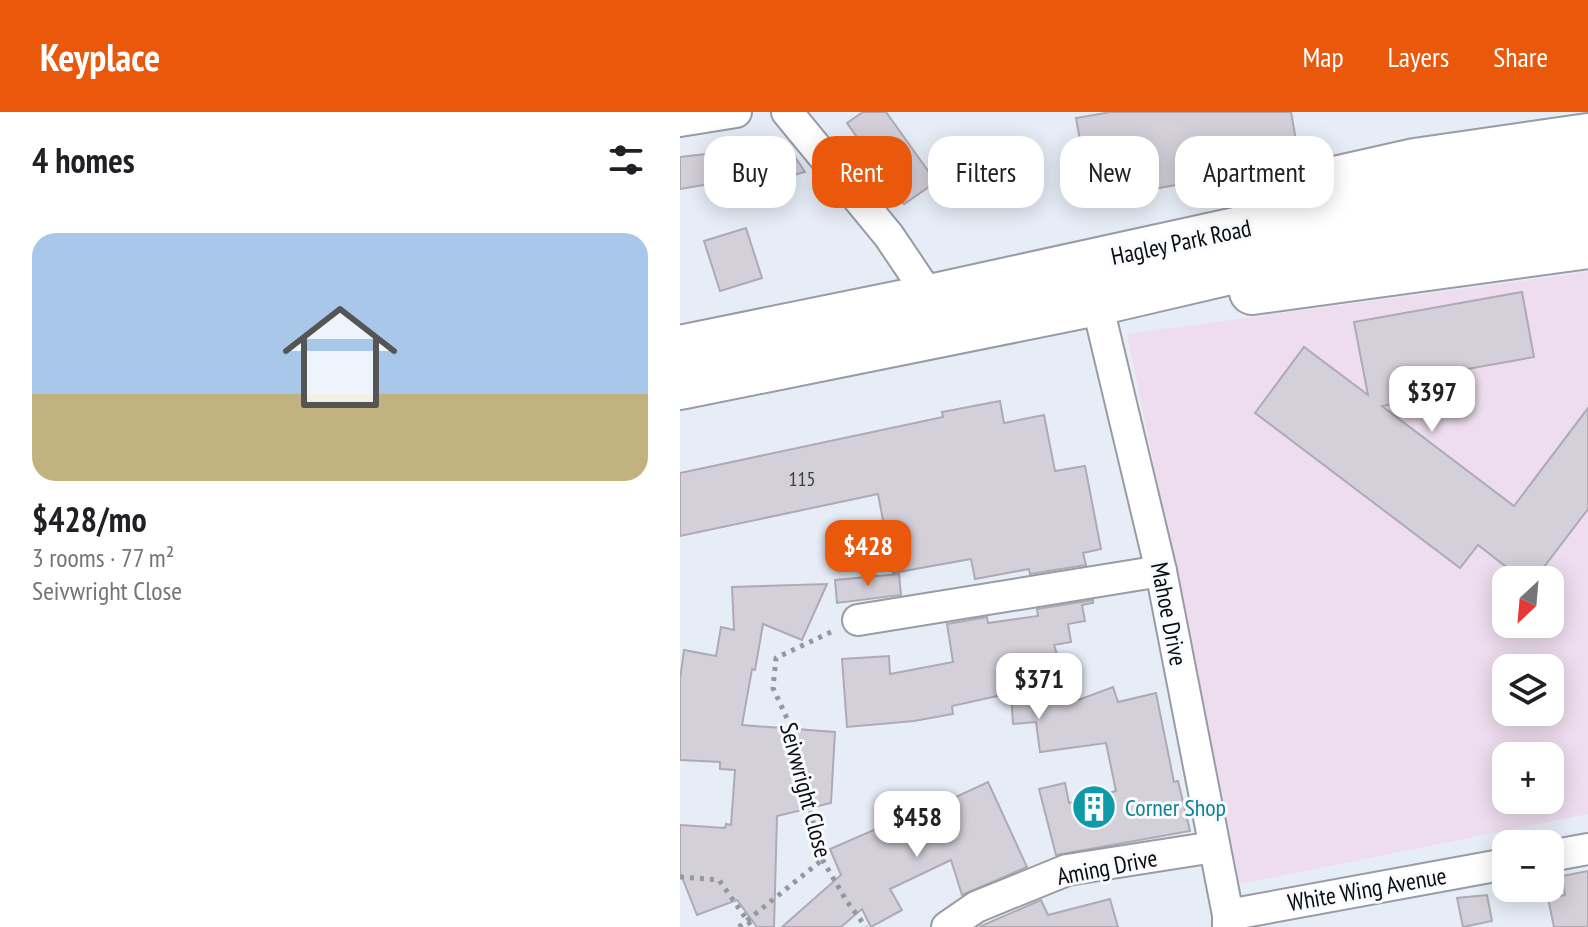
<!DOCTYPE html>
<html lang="en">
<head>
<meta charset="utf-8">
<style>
	body { margin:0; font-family:"PT Sans Narrow",sans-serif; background:#f2f2f2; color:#202124; height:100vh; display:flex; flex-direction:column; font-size:30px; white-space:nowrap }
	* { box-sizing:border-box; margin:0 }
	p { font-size:26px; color:#757577 }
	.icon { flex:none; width:44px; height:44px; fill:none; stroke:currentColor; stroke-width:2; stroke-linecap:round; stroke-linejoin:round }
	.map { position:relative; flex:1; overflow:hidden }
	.drawer { display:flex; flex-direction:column; background:#fff; width:680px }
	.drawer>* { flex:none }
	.banner { position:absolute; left:24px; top:24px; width:760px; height:72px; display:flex; gap:16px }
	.needle { width:52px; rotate:206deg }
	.buttons { position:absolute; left:812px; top:454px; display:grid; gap:16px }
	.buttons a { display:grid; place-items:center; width:72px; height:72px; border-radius:16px; background:#fff; box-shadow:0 4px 20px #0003; font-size:40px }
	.price { position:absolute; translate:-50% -68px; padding:0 18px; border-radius:16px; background:#fff; color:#222; font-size:26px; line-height:52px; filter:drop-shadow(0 2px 4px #0008) }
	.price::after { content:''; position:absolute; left:50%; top:48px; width:24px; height:18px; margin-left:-12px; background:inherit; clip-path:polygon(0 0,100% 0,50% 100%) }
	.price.active { background:#ea580c; color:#fff }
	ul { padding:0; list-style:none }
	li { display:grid; align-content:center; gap:16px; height:424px; padding:0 32px }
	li+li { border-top:2px solid #e0e0e0 }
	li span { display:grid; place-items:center; height:248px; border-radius:24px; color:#555 }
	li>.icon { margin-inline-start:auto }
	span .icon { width:144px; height:144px; fill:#fffc; stroke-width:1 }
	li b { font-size:34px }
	h2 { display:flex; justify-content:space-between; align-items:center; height:96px; padding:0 32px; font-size:34px }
	.pill { padding:0 28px; border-radius:24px; background:#fff; box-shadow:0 4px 20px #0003; font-size:28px; line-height:72px }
	.pill.active { background:#ea580c; color:#fff }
	header { display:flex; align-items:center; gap:48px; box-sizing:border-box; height:112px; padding:0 40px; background:#ea580c; color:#fff }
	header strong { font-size:38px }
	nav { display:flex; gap:44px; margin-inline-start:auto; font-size:28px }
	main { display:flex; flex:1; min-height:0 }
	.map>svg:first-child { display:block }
	.education { fill:#ede; fill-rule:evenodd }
	.building { fill:#d4d0da; stroke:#aeaab4; stroke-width:2 }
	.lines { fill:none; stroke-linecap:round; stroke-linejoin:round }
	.minor-casing { stroke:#979ca5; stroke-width:34 }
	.primary-casing { stroke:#979ca5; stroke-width:48 }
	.path { stroke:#93989f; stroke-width:5; stroke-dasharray:4 6; stroke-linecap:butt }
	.minor { stroke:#fff; stroke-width:30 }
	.primary { stroke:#fff; stroke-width:44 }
	.labels { text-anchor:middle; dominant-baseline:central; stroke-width:6; stroke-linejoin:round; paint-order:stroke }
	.number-label { font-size:20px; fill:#3c3d42 }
	.street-label { font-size:24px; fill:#0a0c0f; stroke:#f8fafe }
	.culture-label { font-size:24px; fill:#0d838f; stroke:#f8fafe; text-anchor:start }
</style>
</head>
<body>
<header>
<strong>Keyplace</strong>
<nav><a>Map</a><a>Layers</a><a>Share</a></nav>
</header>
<main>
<section class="drawer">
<h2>4 homes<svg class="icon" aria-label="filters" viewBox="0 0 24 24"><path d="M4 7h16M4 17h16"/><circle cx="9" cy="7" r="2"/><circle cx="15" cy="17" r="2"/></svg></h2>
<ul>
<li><span style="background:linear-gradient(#a9c7e8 65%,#c2b280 0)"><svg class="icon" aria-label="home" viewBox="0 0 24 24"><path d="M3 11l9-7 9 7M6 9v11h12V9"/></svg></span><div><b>$428/mo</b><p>3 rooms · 77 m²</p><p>Seivwright Close</p></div></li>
</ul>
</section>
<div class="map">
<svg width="908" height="815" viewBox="0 0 908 815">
	<rect width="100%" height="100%" fill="#e7edf7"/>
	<path class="education" d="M908,160V702L560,772L447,222ZM826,468H870V512H826ZM826,556H870V600H826ZM826,644H870V688H826Z"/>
	<g class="building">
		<path d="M183,0H206L256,70L224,92L167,11Z"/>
		<path d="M431,0H611L620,51L411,88L396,6Z"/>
		<path d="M96,34L113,42L125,60L92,69L89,62L0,77V45Z"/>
		<path d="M66,116L82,166L40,179L24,129Z"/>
		<path d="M842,180L854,245L776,259L780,280L702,294L834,394L908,296V397L854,468H843L798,433L780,456L575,301L624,235L688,283L674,210Z"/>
		<path d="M320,289L324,311L364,303L375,359L405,354L421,437L403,441L406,453L350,462L349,457L295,467L291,447L213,461L198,382L0,424V361L263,305L262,300Z"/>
		<path d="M219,462L221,483L157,491L155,468Z"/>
		<path d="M147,472L122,528L83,512L75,558L72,557L62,613L155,620L151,691L97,704L94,815H77L57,788L17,803L0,760V713L45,716L46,712L51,713L55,658L40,657V650L0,648V567L4,538L36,544L41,515L54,518L52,475Z"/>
		<path d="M413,488V491L402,493L405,509L388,512L391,530L374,533L393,590L433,575L438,590L476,581L494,670L498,669L510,719L376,743L359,677L385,671L389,691L436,679L426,631L360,640L356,610L333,612L331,581L272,594L273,602L234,609L167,615L162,547L209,544L210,562L273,550L267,512L307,505L308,511L358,504L357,497Z"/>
		<path d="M308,670L347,755L282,783L271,748L210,777L222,798L191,815L182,797L161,815H102L161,763L150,737L196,717L198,721Z"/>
		<path d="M908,759V815H874L868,786L885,783L882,764Z"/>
		<path d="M807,783L812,809L783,815L777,786Z"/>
		<path d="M430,787L438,815H299L361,788L368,803Z"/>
	</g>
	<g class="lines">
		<g class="minor-casing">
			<g id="minor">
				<path d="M107,0L209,124L250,185"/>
				<path d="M0,9L56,0"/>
				<path d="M417,191L481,459L548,803V815"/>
				<path d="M178,508L481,459"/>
				<path d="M870,744L908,737"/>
				<path d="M548,803L826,752"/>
				<path d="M267,815L296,795L387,758L534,735"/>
			</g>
		</g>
		<g class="primary-casing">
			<g id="primary">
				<path d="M633,72L735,49L908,24"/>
				<path d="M572,180L908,134"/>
				<path d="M0,236L250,185L670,93L908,57"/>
				<path d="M0,275L417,191L696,126L908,97"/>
			</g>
		</g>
		<g class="path">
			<path d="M151,520L96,546L93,576L110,613L142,747L166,788L186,815"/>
			<path d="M0,765L39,768L72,815"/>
			<path d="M59,815L142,748"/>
		</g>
		<use href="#minor" class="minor"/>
		<use href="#primary" class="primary"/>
	</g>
	<defs>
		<g id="building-disc" transform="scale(2.3)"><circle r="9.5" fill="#0f9aa8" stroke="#f8fafe"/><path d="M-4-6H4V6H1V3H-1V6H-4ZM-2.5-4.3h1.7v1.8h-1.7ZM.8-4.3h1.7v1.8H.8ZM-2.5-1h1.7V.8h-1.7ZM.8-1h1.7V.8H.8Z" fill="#fff"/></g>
	</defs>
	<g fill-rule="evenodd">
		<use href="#building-disc" x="414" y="695"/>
	</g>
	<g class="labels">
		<g class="number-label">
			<text x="122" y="367">115</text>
		</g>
		<g class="street-label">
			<text transform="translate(501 130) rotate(-12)">Hagley Park Road</text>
			<text transform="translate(489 502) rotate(79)">Mahoe Drive</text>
			<text transform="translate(126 678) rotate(75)">Seivwright Close</text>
			<text transform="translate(427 755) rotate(-11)">Aming Drive</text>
			<text transform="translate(687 777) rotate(-10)">White Wing Avenue</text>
		</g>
		<g class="culture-label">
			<text x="445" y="695">Corner Shop</text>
		</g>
	</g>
</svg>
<div class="buttons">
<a><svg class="needle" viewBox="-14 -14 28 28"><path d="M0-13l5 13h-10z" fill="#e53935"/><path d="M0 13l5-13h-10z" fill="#757577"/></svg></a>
<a><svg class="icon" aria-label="layers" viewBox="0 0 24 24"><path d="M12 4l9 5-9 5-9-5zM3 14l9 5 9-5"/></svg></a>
<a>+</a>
<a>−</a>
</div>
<b class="price" style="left:752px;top:322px">$397</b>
<b class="price active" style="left:188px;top:476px">$428</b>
<b class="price" style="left:359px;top:609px">$371</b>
<b class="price" style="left:237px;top:747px">$458</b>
<div class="banner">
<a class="pill">Buy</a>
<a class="pill active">Rent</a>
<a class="pill">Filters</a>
<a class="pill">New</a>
<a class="pill">Apartment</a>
</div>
</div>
</main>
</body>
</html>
